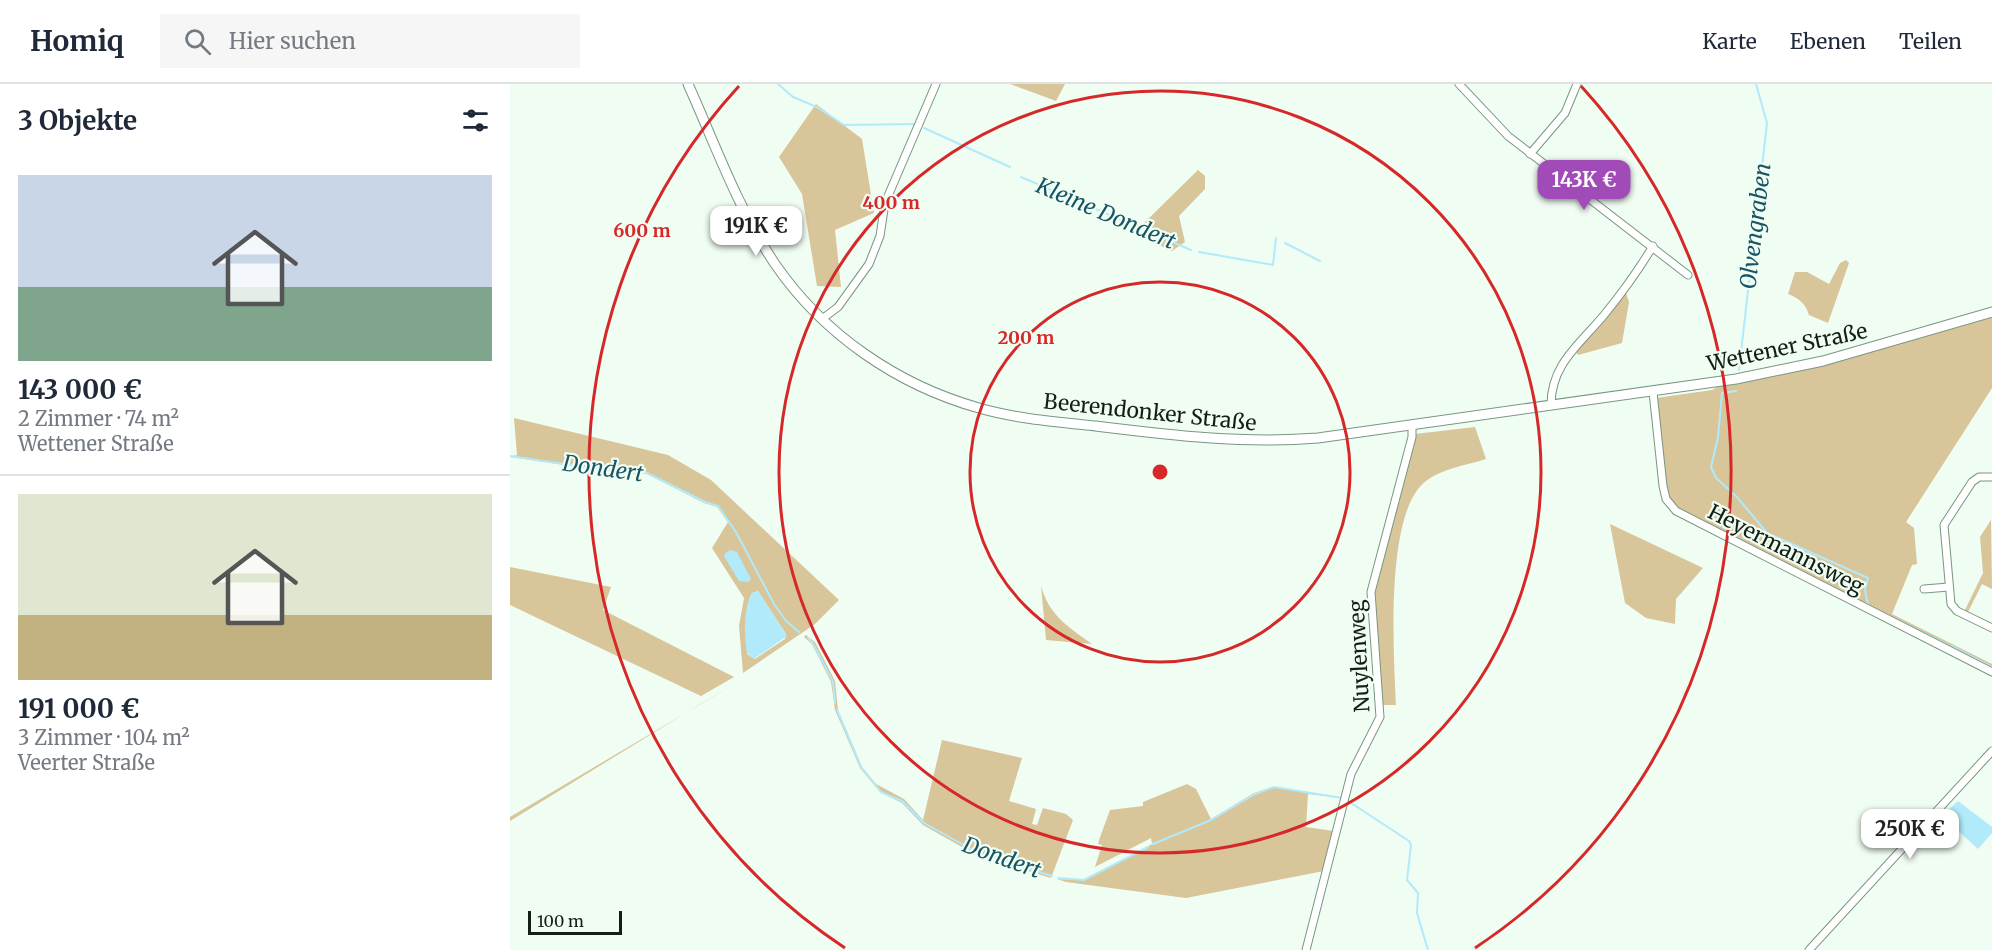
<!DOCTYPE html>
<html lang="de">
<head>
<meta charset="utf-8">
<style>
	body { margin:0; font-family:Merriweather,serif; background:#f6f6f7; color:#1f2937; height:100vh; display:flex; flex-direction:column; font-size:22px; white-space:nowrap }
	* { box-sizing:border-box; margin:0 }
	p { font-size:20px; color:#747a83 }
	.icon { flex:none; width:33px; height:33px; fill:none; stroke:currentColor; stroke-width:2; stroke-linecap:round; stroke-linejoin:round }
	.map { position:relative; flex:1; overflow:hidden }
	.sheet { display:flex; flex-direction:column; background:#fff; width:510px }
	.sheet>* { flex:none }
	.scale { position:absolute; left:18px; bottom:15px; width:94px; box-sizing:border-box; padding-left:6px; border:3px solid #131f16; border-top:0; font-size:16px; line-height:21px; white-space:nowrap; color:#131f16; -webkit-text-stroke:4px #f0fdf3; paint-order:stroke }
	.price { position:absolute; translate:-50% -51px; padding:0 14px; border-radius:12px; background:#fff; color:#222; font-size:20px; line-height:39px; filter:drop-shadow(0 2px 3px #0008) }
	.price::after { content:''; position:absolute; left:50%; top:36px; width:18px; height:14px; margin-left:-9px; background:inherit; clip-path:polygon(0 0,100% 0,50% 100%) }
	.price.selected { background:#a14bb9; color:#fff }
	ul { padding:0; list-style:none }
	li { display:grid; align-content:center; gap:12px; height:318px; padding:0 18px }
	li+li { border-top:2px solid #e0e1e3 }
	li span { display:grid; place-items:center; height:186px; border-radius:0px; color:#555 }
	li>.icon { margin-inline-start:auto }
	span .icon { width:108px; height:108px; fill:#fffc; stroke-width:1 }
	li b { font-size:26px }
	h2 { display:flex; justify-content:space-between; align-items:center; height:72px; padding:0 18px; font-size:26px }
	header { display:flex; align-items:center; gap:36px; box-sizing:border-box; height:84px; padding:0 30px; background:#fff; border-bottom:2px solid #e0e1e3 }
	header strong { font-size:28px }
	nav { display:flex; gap:33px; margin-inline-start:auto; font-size:21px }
	.search { width:420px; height:54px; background:#f6f6f7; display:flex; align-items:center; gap:15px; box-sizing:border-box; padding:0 21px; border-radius:0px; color:#747a83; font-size:22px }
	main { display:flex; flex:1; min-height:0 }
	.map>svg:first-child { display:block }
	.green { fill:#d8c59a; fill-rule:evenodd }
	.water { fill:#b1eafb }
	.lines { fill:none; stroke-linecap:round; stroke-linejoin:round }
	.stream { stroke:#b1eafb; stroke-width:2 }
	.street-casing { stroke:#789780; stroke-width:9 }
	.secondary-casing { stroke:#789780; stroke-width:11 }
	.street { stroke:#fff; stroke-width:7 }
	.secondary { stroke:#fff; stroke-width:9 }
	.ring { fill:none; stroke:#d62828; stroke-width:3 }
	.labels { text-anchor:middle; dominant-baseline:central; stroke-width:4.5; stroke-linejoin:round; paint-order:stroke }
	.street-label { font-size:21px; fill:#131f16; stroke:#f0fdf3 }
	.water-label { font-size:22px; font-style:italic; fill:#185464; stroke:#f0fdf3 }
	.centre { fill:#d62828; stroke:#f0fdf3; stroke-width:3 }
	.ring-label { font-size:18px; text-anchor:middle; font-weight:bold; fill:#d62828; stroke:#f0fdf3; stroke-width:4.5; stroke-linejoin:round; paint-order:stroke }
</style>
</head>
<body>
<header>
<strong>Homiq</strong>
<div class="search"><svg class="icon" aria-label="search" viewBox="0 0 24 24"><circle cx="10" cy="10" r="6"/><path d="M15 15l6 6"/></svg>Hier suchen</div>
<nav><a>Karte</a><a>Ebenen</a><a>Teilen</a></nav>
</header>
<main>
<section class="sheet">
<h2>3 Objekte<svg class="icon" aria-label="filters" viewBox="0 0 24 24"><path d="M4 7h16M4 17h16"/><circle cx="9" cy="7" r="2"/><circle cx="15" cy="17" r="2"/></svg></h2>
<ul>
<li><span style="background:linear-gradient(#c9d6e8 60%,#7fa58c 0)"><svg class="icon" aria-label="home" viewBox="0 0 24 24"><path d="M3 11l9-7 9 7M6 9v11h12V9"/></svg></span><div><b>143 000 €</b><p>2 Zimmer · 74 m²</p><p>Wettener Straße</p></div></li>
<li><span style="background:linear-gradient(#dfe7d0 65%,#c2b280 0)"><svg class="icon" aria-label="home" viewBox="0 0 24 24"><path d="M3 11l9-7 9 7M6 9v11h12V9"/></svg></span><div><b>191 000 €</b><p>3 Zimmer · 104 m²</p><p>Veerter Straße</p></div></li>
</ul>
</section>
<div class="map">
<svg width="1482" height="866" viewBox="0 0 1482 866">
	<rect width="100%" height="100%" fill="#f0fdf3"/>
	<g class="green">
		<path d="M500,0H555L546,17Z"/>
		<path d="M306,20L352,55L364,129L325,146L331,203L307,202L292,110L269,73Z"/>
		<path d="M688,86L695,92V105L669,132L675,158L662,167L649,161L631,142Z"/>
		<path d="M1336,176L1339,179L1318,239L1299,231C1295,219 1290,215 1278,210L1285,188H1297L1319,200L1330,179Z"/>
		<path d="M1116,209L1119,218L1112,259L1068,271L1065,266Z"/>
		<path d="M1482,233V304L1396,438L1404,444L1407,480L1402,481L1382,530L1482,580V586L1168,425L1158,414L1146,314L1202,306L1225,292Z"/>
		<path d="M4,334L158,371L201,396L329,516L305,540L233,589L229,542L234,514L202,464L218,438L207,423L194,419L137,390L102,388L0,373L7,371ZM248,507L276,550L275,555L245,575L237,570C237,552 233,525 242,509Z"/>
		<path d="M965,343L976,375C957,381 933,384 916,397C874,428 884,573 886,621H873L864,508L905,350Z"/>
		<path d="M1481,436L1482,505L1472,500L1457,530L1454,528L1473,489L1470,453Z"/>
		<path d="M1100,440L1193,484L1166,515L1165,540L1136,534L1115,519Z"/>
		<path d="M0,483L101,503L93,526L224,593L191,612L0,521Z"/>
		<path d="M531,502C539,531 558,543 582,560L536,556Z"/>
		<path d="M296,551L305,558L325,597L328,626L352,683L366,700L394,715L413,736L432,656L512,674L499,717L526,725L522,740L527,741L533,724L556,730L563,736L541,794L468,772L413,741L392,719L370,708L350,684L325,626L321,598L302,560L294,553Z"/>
		<path d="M223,601L192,619L0,737V733Z"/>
		<path d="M677,700L686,705L701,735L744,709L763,703L832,714L798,710L796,743L824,747L814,787L676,814L556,798L547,795L574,796L642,760L641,754L585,783L592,761L588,760L589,756L600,726L633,722V718Z"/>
	</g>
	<g class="water">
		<path d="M221,466L227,468L241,495L239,498L229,497L214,472L215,469Z"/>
		<path d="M248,507L277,552L244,575L237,569C234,552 233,525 242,509Z"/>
		<path d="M1448,717L1482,743V749L1468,765L1432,732Z"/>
	</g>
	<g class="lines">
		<g class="stream">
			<path d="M268,0L283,13L307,23L334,41L406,40"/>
			<path d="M414,44L500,83"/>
			<path d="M511,93L681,166"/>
			<path d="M775,159L810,177"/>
			<path d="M689,168L763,181L766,154"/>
			<path d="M1229,286L1257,39L1246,0"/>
			<path d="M1226,307L1212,309L1208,353L1201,383L1206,394L1227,413L1257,449L1358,494L1355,506L1358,521L1362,523"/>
			<path d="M0,372L115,389H137L195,418L208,422L226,448L264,520L276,537L289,548"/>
			<path d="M1365,525L1438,561"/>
			<path d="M298,554L303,559L323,598L325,619"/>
			<path d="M1441,562L1482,583"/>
			<path d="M327,626L351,683L371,708L392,717L414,739L470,770L542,792"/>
			<path d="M838,717L899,757L901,761L897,796L908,809L907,829L918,866"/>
			<path d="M643,760L701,736L745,710L764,703L832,714"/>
			<path d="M548,794L574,796L638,763"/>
		</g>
		<g class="street-casing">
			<g id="street">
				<path d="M949,0L998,52L1178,191"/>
				<path d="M1020,70L1055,29L1067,0"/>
				<path d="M312,235L328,223L359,180L370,152L375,119L426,0"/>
				<path d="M1143,308L1153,402L1156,415L1166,427L1482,588"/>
				<path d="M1041,321C1041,280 1070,260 1094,231C1112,209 1128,187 1143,162"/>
				<path d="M1482,393H1469L1462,398L1434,441L1441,520L1447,527L1482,544"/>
				<path d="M1414,505L1439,503"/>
				<path d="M796,866L841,690L870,633L861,508L902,353V341"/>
				<path d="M1299,866L1482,667"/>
			</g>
		</g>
		<g class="secondary-casing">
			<path id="secondary" d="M178,0C205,60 228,125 265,180C313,250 387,301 469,324C507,335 547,338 586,342C660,351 732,360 808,354L1226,295L1313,277L1482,228"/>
		</g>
		<use href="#street" class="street"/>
		<use href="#secondary" class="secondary"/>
	</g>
	<g class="ring">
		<circle cx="650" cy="388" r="190"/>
		<circle cx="650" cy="388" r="381"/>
		<path d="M335 864A571 571 0 0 1 229 2M1071 2A571 571 0 0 1 965 864"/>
	</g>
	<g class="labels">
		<g class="street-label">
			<text transform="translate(1277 263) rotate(-12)">Wettener Straße</text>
			<text transform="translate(640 328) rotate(6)">Beerendonker Straße</text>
			<text transform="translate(1276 465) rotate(27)">Heyermannsweg</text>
			<text transform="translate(849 572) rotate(-93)">Nuylenweg</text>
		</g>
		<g class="water-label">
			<text transform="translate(596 129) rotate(23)">Kleine Dondert</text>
			<text transform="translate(1245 142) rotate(-83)">Olvengraben</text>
			<text transform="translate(93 384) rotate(8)">Dondert</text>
			<text transform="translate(492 773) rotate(20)">Dondert</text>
		</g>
	</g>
	<circle cx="650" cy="388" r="9" class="centre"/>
	<g class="ring-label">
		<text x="381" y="125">400 m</text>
		<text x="132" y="153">600 m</text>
		<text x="516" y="260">200 m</text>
	</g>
</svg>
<div class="scale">100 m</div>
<b class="price selected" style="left:1074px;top:127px">143K €</b>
<b class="price" style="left:246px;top:173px">191K €</b>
<b class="price" style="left:1400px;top:776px">250K €</b>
</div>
</main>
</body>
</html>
